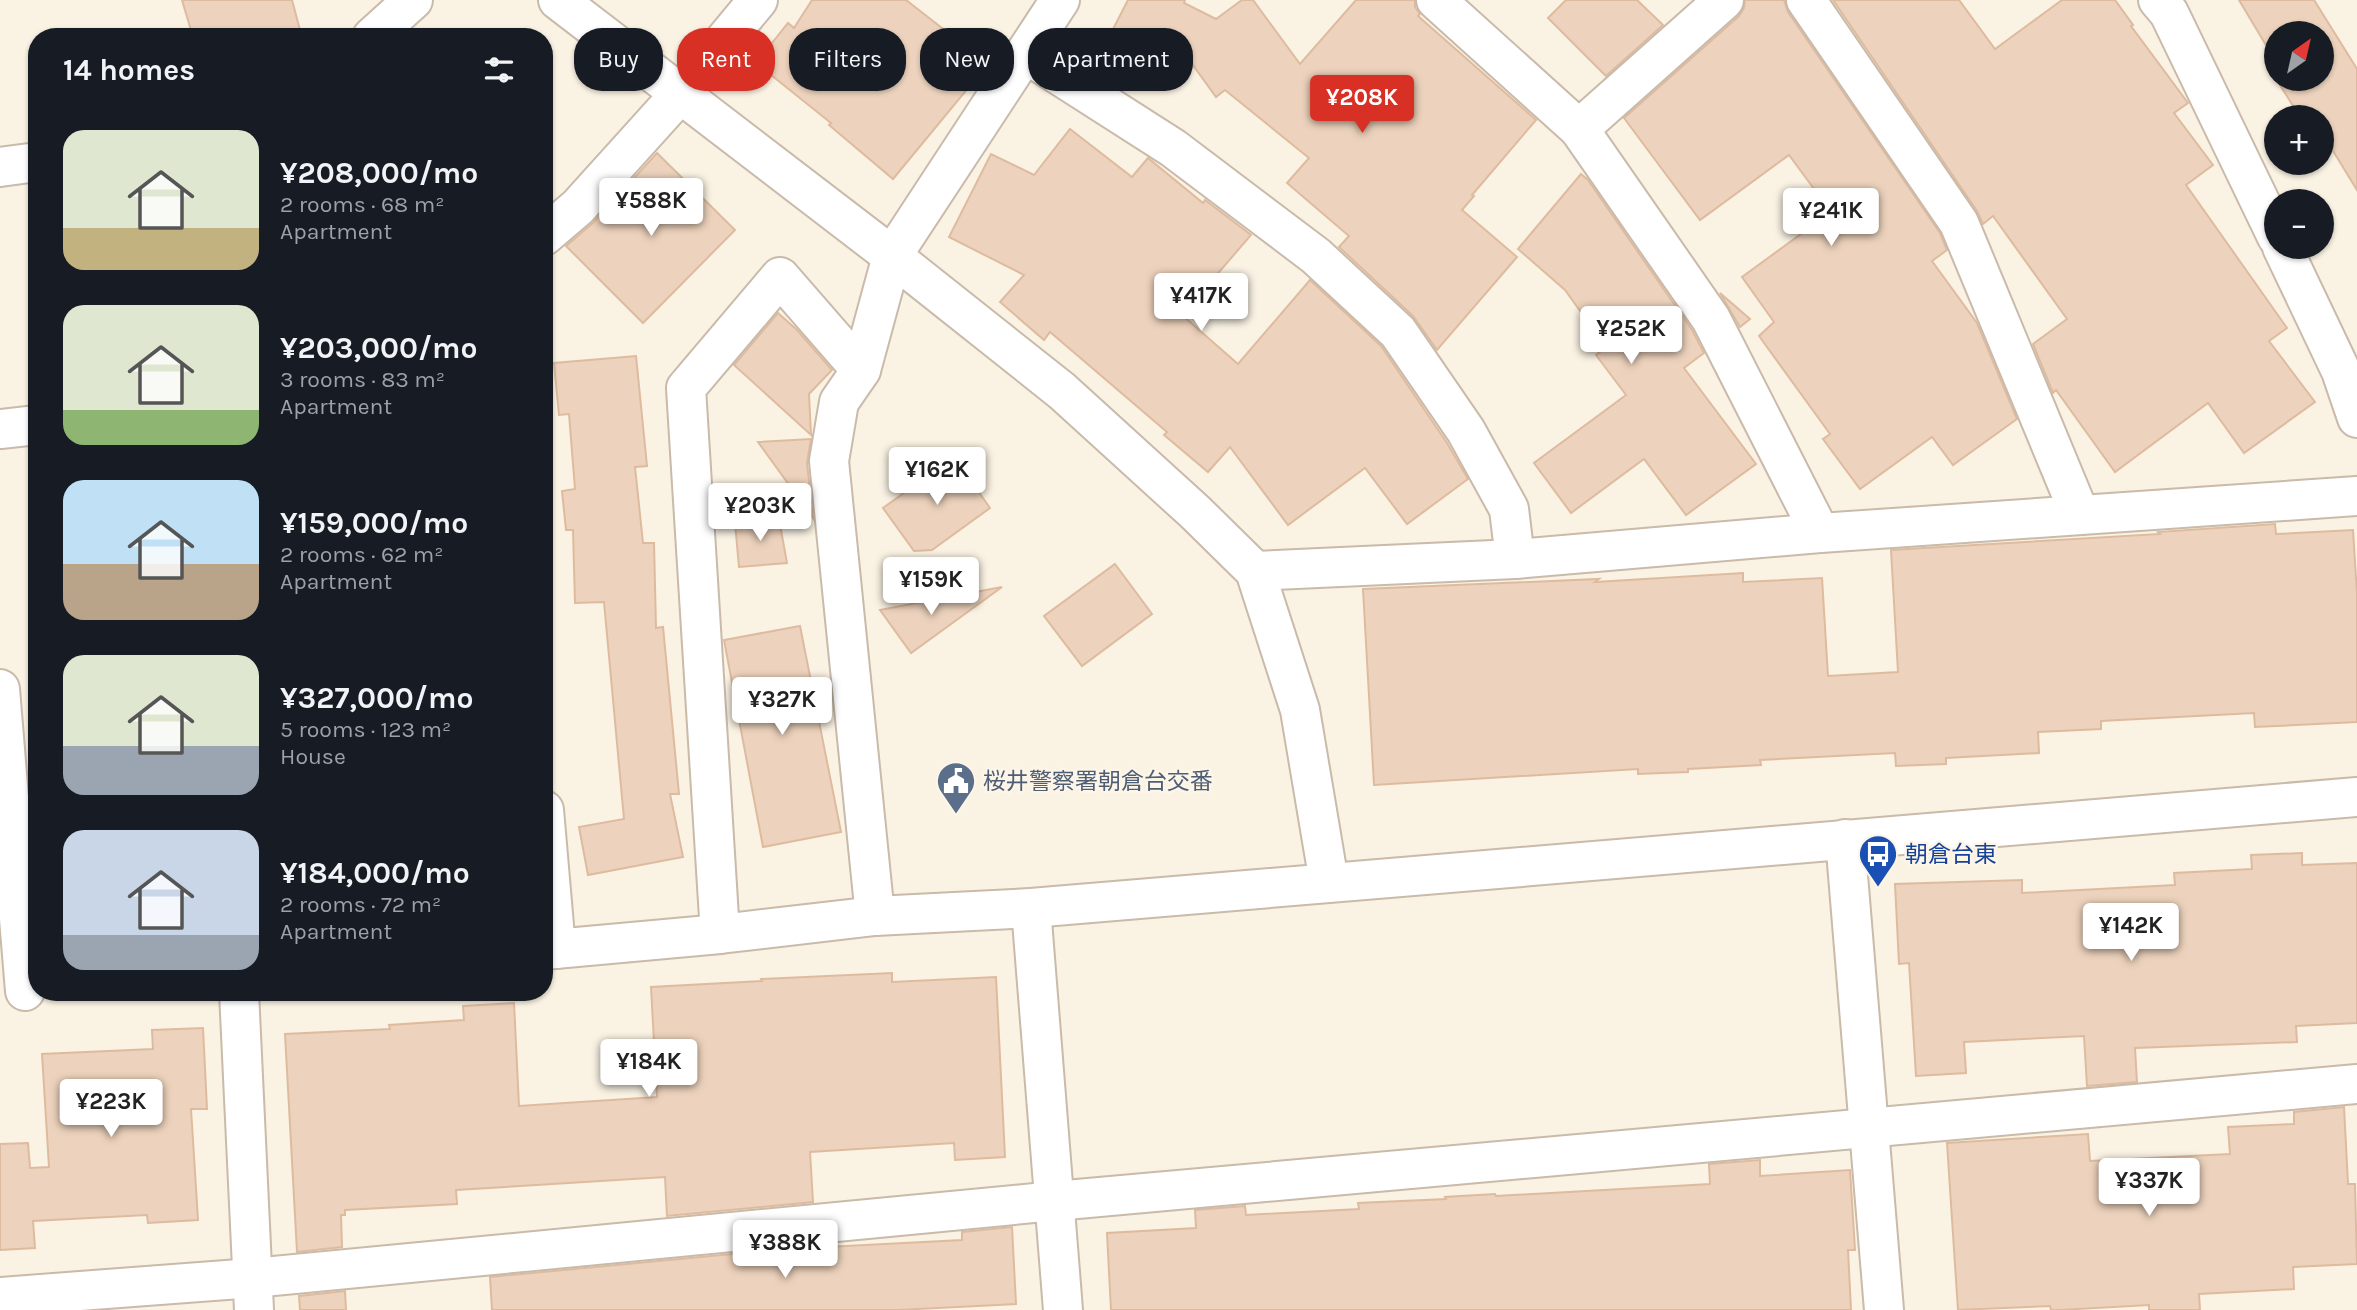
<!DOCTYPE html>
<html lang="en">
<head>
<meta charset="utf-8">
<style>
	body { margin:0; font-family:Karla,"Noto Sans JP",sans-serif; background:#20242c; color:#f1f3f6; height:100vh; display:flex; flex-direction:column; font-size:26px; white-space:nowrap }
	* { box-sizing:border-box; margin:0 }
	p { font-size:23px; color:#9ea1a6 }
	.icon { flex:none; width:38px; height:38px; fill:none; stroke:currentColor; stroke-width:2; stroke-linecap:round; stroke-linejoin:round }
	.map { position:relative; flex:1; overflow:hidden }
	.panel { position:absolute; left:28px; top:28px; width:525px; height:973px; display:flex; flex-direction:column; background:#171b24; border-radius:28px; box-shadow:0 2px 5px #0004 }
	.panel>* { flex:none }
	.banner { position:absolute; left:574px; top:28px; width:665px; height:63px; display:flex; gap:14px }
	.needle { width:46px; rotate:34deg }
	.buttons { position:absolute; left:2264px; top:21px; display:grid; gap:14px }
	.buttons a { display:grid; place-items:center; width:70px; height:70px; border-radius:50%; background:#171b24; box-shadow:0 2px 5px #0004; font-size:35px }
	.price { position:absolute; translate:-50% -60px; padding:0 16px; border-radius:7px; background:#fff; color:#222; font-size:23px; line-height:46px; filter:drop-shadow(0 2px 4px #0008) }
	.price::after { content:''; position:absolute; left:50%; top:42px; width:21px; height:16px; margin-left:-10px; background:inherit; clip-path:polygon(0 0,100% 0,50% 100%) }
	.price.current { background:#d93025; color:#fff }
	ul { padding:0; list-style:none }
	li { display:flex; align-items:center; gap:21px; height:175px; padding:0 35px }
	li span { display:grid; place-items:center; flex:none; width:196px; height:140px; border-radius:21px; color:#555 }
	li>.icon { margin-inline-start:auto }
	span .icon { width:84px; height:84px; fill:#fffc; stroke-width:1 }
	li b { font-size:30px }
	h2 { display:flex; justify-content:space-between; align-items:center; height:84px; padding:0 35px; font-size:30px }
	.tag { padding:0 24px; border-radius:28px; background:#171b24; box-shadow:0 2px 5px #0004; font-size:24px; line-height:63px }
	.tag.current { background:#d93025; color:#fff }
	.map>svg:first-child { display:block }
	.building { fill:#edd3bd; stroke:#debb9f; stroke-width:2; fill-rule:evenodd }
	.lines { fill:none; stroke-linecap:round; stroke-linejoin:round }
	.minor-casing { stroke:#c9baaa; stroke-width:42 }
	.minor { stroke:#fff; stroke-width:38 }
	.labels { text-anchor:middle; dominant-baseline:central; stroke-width:5; stroke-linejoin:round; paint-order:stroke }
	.service-label { font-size:23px; fill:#4e5e75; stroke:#fdf6e8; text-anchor:start }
	.transit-label { font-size:23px; fill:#164399; stroke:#fdf6e8; text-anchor:start }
</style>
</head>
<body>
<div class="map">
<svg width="2357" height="1310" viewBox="0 0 2357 1310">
	<rect width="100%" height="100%" fill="#faf2e3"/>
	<g class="building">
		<path d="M182,0H292L300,30L278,37H193Z"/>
		<path d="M812,0H906L988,64L893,179L829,125L831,123L756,63L788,23L794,28Z"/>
		<path d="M1128,0H1185L1184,3L1216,19L1242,0H1253L1300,64L1356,0H1415V7L1420,14L1418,16L1536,120L1472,195L1474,196L1462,210L1517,257L1437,350L1413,316L1339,247L1349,236L1287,183L1309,158L1225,90L1216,97L1169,32L1141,87L1095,64Z"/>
		<path d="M1566,0H1637L1663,25L1606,76L1548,18Z"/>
		<path d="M1745,0H1784L1788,12L1940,233L1947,250L1932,261L1977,323L2017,419L1953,465L1932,437L1860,489L1823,439L1830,434L1759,336L1774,322L1742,277L1831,212L1789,155L1700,220L1624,118L1739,16L1744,8Z"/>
		<path d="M1833,0H1959L1995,49L2062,0H2115L2133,25L2131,26L2188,103L2174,113L2213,165L2186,185L2287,328L2269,341L2315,402L2244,453L2208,403L2115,472L2056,390L2053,393L2033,344L2067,319L1993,216L1983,224L1977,211Z"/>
		<path d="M2239,0H2314L2357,69V190L2322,133V117H2300L2268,66L2276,62ZM2277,33H2322V79H2277Z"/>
		<path d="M1070,129L1132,177L1148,158L1203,203L1205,200L1251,235L1182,315L1238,364L1310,280L1381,346L1447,443L1468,479L1407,524L1365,468L1288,525L1230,447L1208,472L1164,435L1167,432L1050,332L1044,340L1000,302L1024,275L949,237L991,154L1034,175Z"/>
		<path d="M657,153L735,230L643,323L566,246L594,222Z"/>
		<path d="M1581,174L1588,180L1692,330L1704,353L1684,368L1756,464L1686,515L1644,459L1571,513L1534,463L1626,395L1596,355L1606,347L1565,290L1518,249Z"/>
		<path d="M1720,293L1750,319L1740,327Z"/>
		<path d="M778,313L797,330L832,370L809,394L811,435L734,365Z"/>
		<path d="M636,356L647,466L635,467L643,543H654L656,628L663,627L679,794H670L683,857L588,875L579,827L624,819L604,602L575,603L573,530H566L562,491L575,489L569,414L559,415L554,363Z"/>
		<path d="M811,439L807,463L813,518L758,442Z"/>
		<path d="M954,457L990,508L932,550L914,551L883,508Z"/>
		<path d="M779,519L787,563L739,567L735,523Z"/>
		<path d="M2275,524L2276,534L2353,530L2357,594V722L2255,727L2254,713L2101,721V729L2038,732L2039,753L1946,758V764L1896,766L1895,753L1760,760L1761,765L1688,769V772L1638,774V769L1374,785L1363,589L1599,579L1595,582L1743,573V582L1822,578L1828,676L1898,672L1891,550L2160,534L2158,532Z"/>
		<path d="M1115,564L1152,614L1082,666L1044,616Z"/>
		<path d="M1002,587L911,653L880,610Z"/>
		<path d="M800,626L841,832L763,847L724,640Z"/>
		<path d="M2302,853V865L2357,863V1023L2296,1026L2297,1042L2135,1048L2137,1082L2087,1086L2084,1036L1964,1042L1966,1073L1916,1076L1909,963L1899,964L1895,884L2022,880V893L2175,885L2174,873L2252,869L2251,855Z"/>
		<path d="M892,973V982L996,977L1005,1157L955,1160L954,1143L810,1152L813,1202L667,1216L665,1177L456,1190L457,1204L345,1210V1215H341L342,1247L297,1252L285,1034L390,1029L389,1025L464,1020L463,1006L514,1003L519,1106L657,1097L651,987L762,981L761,979Z"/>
		<path d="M203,1028L207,1109H191L198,1220L148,1223L147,1215L33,1221L35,1248L0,1250V1144L28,1143L30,1168L49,1167L42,1054L153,1049L152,1030Z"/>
		<path d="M2344,1107L2348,1184H2355L2357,1264L2293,1267L2294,1289L2199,1294L2200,1310H2149V1305L2060,1310H2051L2050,1306L1958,1310L1947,1143L2088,1134L2090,1161L2230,1154L2228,1127L2294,1124V1112Z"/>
		<path d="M1760,1160V1176L1850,1170L1855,1250H1848L1851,1310H1111L1107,1233L1196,1228L1195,1210L1245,1206L1246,1215L1359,1209L1358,1203L1446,1199L1445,1197L1495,1194L1496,1196L1710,1184L1709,1164Z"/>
		<path d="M1012,1227L1016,1304L898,1310H492L490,1277L827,1245V1247L962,1240V1232Z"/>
		<path d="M345,1291L346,1310H300L299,1296Z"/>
	</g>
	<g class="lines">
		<g class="minor-casing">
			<g id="minor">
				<path d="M558,0L892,256L1062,391L1195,512L1255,571L1300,710L1329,882"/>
				<path d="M1436,0L1579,129L1711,319L1820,533"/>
				<path d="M1806,0L1959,223L2080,515"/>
				<path d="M2158,0L2169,13L2277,237"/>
				<path d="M372,37L413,0"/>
				<path d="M1026,54L1173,148L1316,256L1398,332L1466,431L1509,509L1515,559"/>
				<path d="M1579,129L1724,0"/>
				<path d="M0,167L37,162"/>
				<path d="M544,236L578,207L680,94L758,0"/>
				<path d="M2282,247L2341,371L2357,418"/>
				<path d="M0,429L37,425"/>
				<path d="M1255,571L1515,559L1820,533L2357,496"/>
				<path d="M0,689L25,991"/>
				<path d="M544,810L556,949"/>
				<path d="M1845,839L1884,1310"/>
				<path d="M1031,908L1063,1310"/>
				<path d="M875,916L829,461L839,402L861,370L892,256L1060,0"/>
				<path d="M720,934L686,388L780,277L861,370"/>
				<path d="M544,950L720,934L875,916L1031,908L2357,797"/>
				<path d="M239,992L254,1310"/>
				<path d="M0,1297L253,1278L1055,1201L2357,1084"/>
			</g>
		</g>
		<use href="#minor" class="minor"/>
	</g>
	<defs>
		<g id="civic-pin" transform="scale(2.0125)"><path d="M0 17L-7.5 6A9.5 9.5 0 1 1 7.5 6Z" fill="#5c6f8a" stroke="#fdf6e8"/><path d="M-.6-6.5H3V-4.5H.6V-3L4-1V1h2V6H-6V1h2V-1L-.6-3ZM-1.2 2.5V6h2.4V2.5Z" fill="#fff"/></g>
		<g id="bus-pin" transform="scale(2.0125)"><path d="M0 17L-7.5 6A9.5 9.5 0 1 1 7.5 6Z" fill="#1a4fb4" stroke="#fdf6e8"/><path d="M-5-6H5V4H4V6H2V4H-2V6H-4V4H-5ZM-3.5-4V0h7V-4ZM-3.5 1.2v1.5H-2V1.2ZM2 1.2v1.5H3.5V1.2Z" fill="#fff"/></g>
	</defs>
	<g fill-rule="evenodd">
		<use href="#civic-pin" x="956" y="781"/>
		<use href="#bus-pin" x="1878" y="854"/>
	</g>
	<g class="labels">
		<g class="service-label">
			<text x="983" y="781">桜井警察署朝倉台交番</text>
		</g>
		<g class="transit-label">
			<text x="1905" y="854">朝倉台東</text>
		</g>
	</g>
</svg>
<div class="buttons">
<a><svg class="needle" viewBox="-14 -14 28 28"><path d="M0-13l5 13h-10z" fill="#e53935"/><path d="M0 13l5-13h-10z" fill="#9ea1a6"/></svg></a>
<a>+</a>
<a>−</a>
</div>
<b class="price current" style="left:1362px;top:135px">¥208K</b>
<b class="price" style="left:651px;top:238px">¥588K</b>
<b class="price" style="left:1831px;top:248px">¥241K</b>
<b class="price" style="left:1201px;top:333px">¥417K</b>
<b class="price" style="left:1631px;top:366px">¥252K</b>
<b class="price" style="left:937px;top:507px">¥162K</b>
<b class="price" style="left:760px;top:543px">¥203K</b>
<b class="price" style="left:931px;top:617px">¥159K</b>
<b class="price" style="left:782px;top:737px">¥327K</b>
<b class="price" style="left:2131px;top:963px">¥142K</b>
<b class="price" style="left:649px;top:1099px">¥184K</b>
<b class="price" style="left:111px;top:1139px">¥223K</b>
<b class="price" style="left:2149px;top:1218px">¥337K</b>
<b class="price" style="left:785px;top:1280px">¥388K</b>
<div class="banner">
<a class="tag">Buy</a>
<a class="tag current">Rent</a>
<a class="tag">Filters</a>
<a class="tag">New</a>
<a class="tag">Apartment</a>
</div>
<section class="panel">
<h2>14 homes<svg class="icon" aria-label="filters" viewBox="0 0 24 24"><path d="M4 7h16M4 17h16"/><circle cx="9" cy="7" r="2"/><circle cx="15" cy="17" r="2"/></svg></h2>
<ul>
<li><span style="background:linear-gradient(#dfe7d0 70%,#c2b280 0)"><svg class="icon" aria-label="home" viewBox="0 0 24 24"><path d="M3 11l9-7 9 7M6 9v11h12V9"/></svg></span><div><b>¥208,000/mo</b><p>2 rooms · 68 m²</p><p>Apartment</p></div></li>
<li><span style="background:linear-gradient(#dfe7d0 75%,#8fb573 0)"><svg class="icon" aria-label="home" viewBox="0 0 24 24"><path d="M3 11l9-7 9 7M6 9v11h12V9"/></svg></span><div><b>¥203,000/mo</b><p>3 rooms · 83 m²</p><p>Apartment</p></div></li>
<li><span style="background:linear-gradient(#bfe0f5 60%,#b9a48a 0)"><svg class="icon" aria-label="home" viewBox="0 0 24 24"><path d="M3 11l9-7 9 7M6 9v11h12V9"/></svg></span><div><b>¥159,000/mo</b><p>2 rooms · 62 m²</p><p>Apartment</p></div></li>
<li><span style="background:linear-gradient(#dfe7d0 65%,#9aa5b1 0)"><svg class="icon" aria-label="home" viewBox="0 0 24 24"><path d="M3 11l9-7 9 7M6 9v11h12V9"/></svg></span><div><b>¥327,000/mo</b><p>5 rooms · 123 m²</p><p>House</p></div></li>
<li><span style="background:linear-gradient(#c9d6e8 75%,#9aa5b1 0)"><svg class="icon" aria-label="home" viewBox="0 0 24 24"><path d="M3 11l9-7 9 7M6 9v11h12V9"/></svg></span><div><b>¥184,000/mo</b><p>2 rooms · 72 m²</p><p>Apartment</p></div></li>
</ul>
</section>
</div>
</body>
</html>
